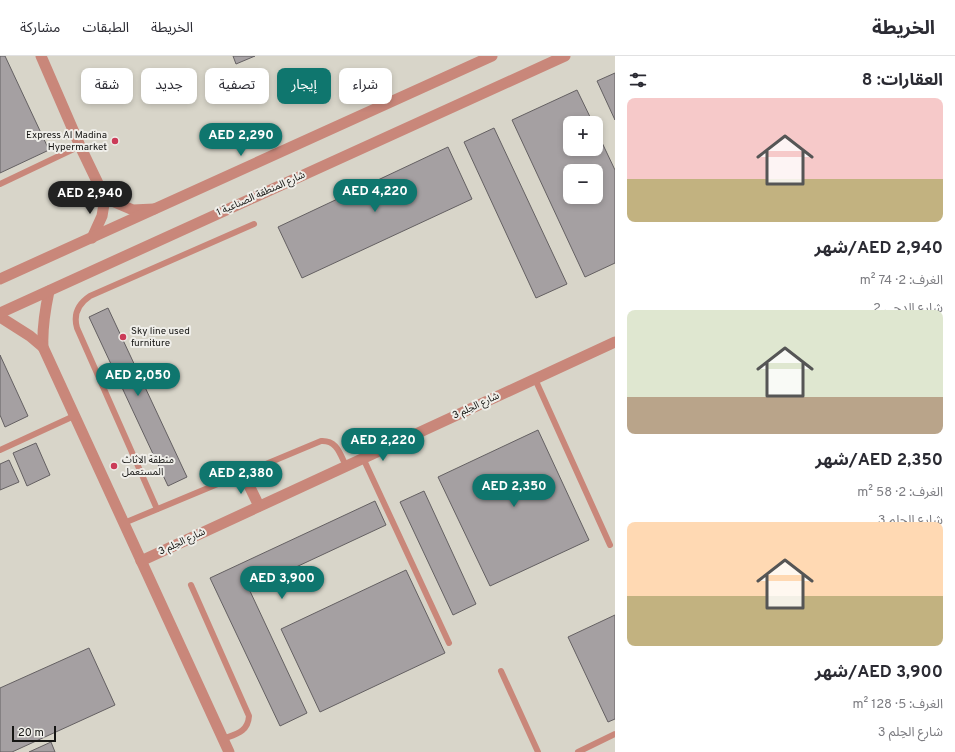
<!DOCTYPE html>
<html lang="ar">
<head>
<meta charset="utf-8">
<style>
	body { margin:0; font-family:Overpass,"Noto Sans Arabic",sans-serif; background:#f7f7f7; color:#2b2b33; direction:rtl; height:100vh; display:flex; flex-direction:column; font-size:15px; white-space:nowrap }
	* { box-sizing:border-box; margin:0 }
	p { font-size:13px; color:#7c7c81 }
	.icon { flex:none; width:22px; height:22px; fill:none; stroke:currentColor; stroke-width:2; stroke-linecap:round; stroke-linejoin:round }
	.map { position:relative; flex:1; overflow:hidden; direction:ltr }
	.panel { display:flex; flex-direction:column; background:#fff; width:340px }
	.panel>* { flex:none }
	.top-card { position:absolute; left:12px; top:12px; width:380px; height:36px; direction:rtl; display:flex; gap:8px }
	.buttons { position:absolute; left:563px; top:60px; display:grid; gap:8px }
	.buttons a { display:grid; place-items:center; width:40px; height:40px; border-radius:8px; background:#fff; box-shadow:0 2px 6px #0003; font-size:20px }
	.scale { position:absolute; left:12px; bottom:10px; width:44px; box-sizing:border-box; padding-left:4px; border:2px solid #151513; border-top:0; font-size:11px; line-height:14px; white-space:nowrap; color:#151513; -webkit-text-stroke:3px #efeee9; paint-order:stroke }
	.price { position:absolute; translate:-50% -34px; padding:0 9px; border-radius:14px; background:#0f766e; color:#fff; font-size:13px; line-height:26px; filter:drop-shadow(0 1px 2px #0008) }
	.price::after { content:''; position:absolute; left:50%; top:24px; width:12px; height:9px; margin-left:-6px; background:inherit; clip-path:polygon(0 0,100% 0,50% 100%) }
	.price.selected { background:#222; color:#fff }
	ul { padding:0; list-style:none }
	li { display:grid; align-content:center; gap:8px; height:212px; padding:0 12px }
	li span { display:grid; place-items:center; height:124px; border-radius:8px; color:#555 }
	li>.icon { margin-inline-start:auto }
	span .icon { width:72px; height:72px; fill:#fffc; stroke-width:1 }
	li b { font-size:17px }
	h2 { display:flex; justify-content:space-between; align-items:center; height:48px; padding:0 12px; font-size:17px }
	.chip { padding:0 14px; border-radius:8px; background:#fff; box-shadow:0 2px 6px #0003; font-size:14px; line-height:36px }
	.chip.selected { background:#0f766e; color:#fff }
	header { display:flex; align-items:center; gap:24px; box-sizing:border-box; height:56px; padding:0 20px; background:#fff; border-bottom:1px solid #e1e1e2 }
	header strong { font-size:19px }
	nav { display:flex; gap:22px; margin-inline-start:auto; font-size:14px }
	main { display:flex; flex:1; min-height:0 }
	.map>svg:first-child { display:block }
	.built { fill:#d8d5c9; fill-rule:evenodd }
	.building { fill:#a5a0a2; stroke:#646062; fill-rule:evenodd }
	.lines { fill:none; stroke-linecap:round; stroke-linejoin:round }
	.service { stroke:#c9877a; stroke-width:6 }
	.minor { stroke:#c9877a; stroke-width:11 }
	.tertiary { stroke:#c9877a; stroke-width:11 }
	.poi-dot { fill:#cb3b58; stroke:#efeee9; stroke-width:1.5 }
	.labels { text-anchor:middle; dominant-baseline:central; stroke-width:4; stroke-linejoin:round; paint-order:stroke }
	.poi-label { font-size:10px; fill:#151513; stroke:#efeee9; text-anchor:start }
	.street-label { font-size:10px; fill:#151513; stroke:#efeee9 }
</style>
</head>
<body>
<header>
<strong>الخريطة</strong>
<nav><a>الخريطة</a><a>الطبقات</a><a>مشاركة</a></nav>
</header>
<main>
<section class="panel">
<h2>العقارات: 8<svg class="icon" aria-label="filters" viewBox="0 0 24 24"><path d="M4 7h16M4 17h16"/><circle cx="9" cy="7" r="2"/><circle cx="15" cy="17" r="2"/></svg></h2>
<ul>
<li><span style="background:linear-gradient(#f6c9c9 65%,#c2b280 0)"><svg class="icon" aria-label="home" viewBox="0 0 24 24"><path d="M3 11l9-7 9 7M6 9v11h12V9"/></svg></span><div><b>AED 2,940/شهر</b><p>الغرف: 2 · 74 m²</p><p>شارع الدجى 2</p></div></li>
<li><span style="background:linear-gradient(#dfe7d0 70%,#b9a48a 0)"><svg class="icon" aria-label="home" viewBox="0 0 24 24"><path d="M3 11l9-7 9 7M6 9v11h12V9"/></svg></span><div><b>AED 2,350/شهر</b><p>الغرف: 2 · 58 m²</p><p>شارع الحِلم 3</p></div></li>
<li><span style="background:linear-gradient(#ffd9b3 60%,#c2b280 0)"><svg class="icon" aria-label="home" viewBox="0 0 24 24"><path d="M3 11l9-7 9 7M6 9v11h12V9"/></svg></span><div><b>AED 3,900/شهر</b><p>الغرف: 5 · 128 m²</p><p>شارع الحِلم 3</p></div></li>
</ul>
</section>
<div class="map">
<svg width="615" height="696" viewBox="0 0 615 696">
	<rect width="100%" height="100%" fill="#e2e1dc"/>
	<path class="built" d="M0,0H615V696H0ZM570,67H596V93H570ZM570,115H596V141H570Z"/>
	<g class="building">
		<path d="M0,0H5L49,94L0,117Z"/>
		<path d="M233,0H255L236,8Z"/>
		<path d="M615,17V64L597,25Z"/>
		<path d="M577,34L593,67H570V93H596V74L615,114V207L585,221L512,64ZM570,115H596V141H570Z"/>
		<path d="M494,72L567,228L536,242L464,86Z"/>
		<path d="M448,91L472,143L302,222L278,171Z"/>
		<path d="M108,252L187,421L168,430L89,261Z"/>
		<path d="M0,299L28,360L5,371L0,359Z"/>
		<path d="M538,374L589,484L490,530L438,421Z"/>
		<path d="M36,387L50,419L27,430L13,397Z"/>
		<path d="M9,404L19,426L0,434V408Z"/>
		<path d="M424,435L476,548L453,559L400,446Z"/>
		<path d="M375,445L386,469L249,533L307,657L280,670L210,522Z"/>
		<path d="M406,514L445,597L320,656L281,573Z"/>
		<path d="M615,559V663L608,666L568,581Z"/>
		<path d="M89,592L115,649L12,696H0V632Z"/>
		<path d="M51,686L55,696H29Z"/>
	</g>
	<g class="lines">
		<g class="service">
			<path d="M0,128L80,90"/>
			<path d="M535,323L610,489"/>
			<path d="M0,394L74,360"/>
			<path d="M363,402L449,587"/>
			<path d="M157,453L77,272C73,258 78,248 90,240L254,168"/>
			<path d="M124,467L321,385C337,384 340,398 346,410"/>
			<path d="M191,529L249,660C248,676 236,678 223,683"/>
			<path d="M501,615L538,696"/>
			<path d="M578,696L615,678"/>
		</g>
		<g class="minor">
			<path d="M41,0L80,90L105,142L102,160L92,182"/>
			<path d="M105,142L133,154L154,153"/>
			<path d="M49,235C45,254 42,272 43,291L229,696"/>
			<path d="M0,261L30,280L43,291"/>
			<path d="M243,417L259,450"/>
			<path d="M141,505L615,286"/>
		</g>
		<g class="tertiary">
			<path d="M0,223L492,0"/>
			<path d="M0,257L565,0"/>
		</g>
	</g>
	<g class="poi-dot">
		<circle cx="115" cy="85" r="4"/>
		<circle cx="123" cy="281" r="4"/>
		<circle cx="114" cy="410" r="4"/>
	</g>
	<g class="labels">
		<g class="poi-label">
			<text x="107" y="79" text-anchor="end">Express Al Madina<tspan x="107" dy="12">Hypermarket</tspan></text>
			<text x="131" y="275">Sky line used<tspan x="131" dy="12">furniture</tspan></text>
			<text x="122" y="404">منطقة الاثاث<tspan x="122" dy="12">المستعمل</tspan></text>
		</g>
		<g class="street-label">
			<text transform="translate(261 138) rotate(-24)">شارع المنطقة الصناعية 1</text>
			<text transform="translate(476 350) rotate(-25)">شارع الحِلم 3</text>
			<text transform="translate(182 486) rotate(-25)">شارع الحِلم 3</text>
		</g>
	</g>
</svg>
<div class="buttons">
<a>+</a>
<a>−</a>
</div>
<div class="scale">20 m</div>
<b class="price" style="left:241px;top:101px">AED 2,290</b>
<b class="price" style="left:375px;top:157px">AED 4,220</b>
<b class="price selected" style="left:90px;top:159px">AED 2,940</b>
<b class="price" style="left:138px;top:341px">AED 2,050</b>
<b class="price" style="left:383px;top:406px">AED 2,220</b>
<b class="price" style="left:241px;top:439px">AED 2,380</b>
<b class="price" style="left:514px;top:452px">AED 2,350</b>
<b class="price" style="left:282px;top:544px">AED 3,900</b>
<div class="top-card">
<a class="chip">شراء</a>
<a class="chip selected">إيجار</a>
<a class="chip">تصفية</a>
<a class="chip">جديد</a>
<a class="chip">شقة</a>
</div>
</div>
</main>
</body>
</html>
